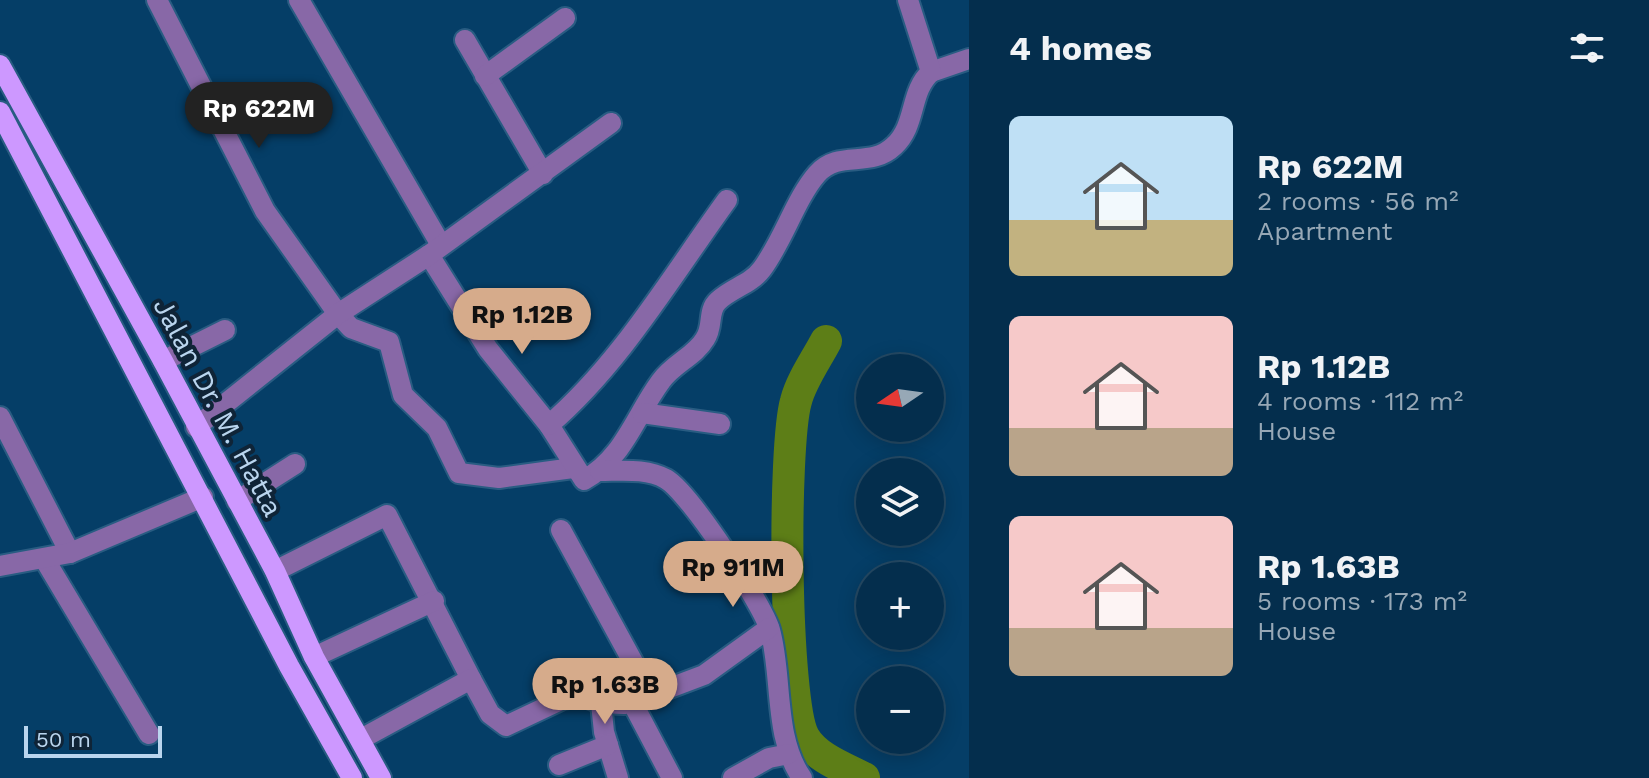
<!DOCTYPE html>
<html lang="en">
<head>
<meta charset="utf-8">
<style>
	body { margin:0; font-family:"Work Sans",sans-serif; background:#0d3654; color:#f1f3f6; height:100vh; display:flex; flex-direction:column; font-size:30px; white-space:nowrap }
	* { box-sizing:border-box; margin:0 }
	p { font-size:26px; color:#97a8b6 }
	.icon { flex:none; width:44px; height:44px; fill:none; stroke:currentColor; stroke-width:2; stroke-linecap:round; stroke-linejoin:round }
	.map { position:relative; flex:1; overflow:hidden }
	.sheet { display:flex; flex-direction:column; background:#042e4d; width:680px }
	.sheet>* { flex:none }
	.needle { width:52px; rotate:257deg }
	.tools { position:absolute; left:856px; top:354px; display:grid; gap:16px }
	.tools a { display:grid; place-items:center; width:88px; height:88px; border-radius:50%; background:#042e4d; box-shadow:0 4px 20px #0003,0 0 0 2px #254a65; font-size:40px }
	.scale { position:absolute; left:24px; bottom:20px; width:138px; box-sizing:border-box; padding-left:8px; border:4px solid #bad5ee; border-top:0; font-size:22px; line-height:28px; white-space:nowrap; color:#bad5ee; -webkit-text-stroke:6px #0f2437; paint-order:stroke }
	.price { position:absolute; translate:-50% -68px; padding:0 18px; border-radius:28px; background:#d6ab8b; color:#111; font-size:26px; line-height:52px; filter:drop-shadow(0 2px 4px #0008) }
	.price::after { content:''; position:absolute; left:50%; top:48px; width:24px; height:18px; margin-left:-12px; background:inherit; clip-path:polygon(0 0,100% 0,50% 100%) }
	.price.current { background:#222; color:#fff }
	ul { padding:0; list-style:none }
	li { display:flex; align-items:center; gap:24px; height:200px; padding:0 40px }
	li span { display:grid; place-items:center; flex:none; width:224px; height:160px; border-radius:12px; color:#555 }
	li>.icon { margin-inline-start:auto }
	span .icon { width:96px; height:96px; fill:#fffc; stroke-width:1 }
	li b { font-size:34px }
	h2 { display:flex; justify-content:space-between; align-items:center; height:96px; padding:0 40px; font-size:34px }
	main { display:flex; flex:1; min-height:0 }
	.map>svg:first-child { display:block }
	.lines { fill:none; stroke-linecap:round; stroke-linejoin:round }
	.river { stroke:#5d7e17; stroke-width:32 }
	.minor-casing { stroke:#295c82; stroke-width:24 }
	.major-casing { stroke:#295c82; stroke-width:24 }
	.minor { stroke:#8868a7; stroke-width:20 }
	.major { stroke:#cd98ff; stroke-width:20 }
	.labels { text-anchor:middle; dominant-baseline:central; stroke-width:8; stroke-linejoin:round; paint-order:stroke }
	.street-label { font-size:28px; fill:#bad5ee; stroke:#0f2437 }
</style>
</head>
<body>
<main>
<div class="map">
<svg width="969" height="778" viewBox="0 0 969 778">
	<rect width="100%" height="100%" fill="#053e67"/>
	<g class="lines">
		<path class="river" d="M826,341C816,360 801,381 796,401C783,446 784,701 804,737C816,758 845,768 864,778"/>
		<g class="minor-casing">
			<g id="minor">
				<path d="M157,0L265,211L338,314L351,328L389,342L403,395L437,428L459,473L499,478L573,468"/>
				<path d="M299,0L441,245"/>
				<path d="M465,40L543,174"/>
				<path d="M931,72L969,59"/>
				<path d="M485,76L565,18"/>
				<path d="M429,255L488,349L549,425L584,480C624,458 635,416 661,381C673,364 695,356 705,339C714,326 707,311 718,301C733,287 750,285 762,269C783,241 796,198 817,174C839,149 870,169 894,146C917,125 909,92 931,72L908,0"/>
				<path d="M163,361L225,330"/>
				<path d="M642,413L720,424"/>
				<path d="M0,417L70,553"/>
				<path d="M549,425C621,363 671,277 727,200"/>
				<path d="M196,427L338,314L429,255L611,123"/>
				<path d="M600,471C622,471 647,468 666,479C689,492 762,603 770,630C783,676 773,737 802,778"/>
				<path d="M237,501L295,464"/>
				<path d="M45,560L149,734"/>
				<path d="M0,566L70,553L203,497"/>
				<path d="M275,571L387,515L471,679"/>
				<path d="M314,657L434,601"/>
				<path d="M651,695L704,675L769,628"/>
				<path d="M601,703L604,732L618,778"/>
				<path d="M633,704L672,778"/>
				<path d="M361,739L471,679L490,714L506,726L563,699L583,696L601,703L624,704L651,695L561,530"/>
				<path d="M559,765L608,745"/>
				<path d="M733,778L769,758L789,754"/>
			</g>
		</g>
		<g class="major-casing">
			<g id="major">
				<path d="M0,65L163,361L275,571L314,657L381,778"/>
				<path d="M0,112L289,666L352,778"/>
			</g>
		</g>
		<use href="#minor" class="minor"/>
		<use href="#major" class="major"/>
	</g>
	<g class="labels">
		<g class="street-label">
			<text transform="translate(218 407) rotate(62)">Jalan Dr. M. Hatta</text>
		</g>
	</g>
</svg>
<div class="tools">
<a><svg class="needle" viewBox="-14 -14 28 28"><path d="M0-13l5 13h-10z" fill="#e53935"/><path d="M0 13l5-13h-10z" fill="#97a8b6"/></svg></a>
<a><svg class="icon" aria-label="layers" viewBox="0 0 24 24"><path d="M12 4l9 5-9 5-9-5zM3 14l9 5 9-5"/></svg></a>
<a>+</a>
<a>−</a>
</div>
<div class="scale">50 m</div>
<b class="price current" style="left:259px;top:150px">Rp 622M</b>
<b class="price" style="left:522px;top:356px">Rp 1.12B</b>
<b class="price" style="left:733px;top:609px">Rp 911M</b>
<b class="price" style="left:605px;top:726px">Rp 1.63B</b>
</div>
<section class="sheet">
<h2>4 homes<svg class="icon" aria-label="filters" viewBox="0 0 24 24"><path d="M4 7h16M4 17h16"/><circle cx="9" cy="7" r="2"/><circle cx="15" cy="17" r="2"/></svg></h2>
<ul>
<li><span style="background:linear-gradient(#bfe0f5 65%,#c2b280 0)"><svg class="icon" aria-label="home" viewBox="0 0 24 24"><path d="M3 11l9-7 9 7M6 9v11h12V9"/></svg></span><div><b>Rp 622M</b><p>2 rooms · 56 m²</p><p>Apartment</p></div></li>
<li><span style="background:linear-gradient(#f6c9c9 70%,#b9a48a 0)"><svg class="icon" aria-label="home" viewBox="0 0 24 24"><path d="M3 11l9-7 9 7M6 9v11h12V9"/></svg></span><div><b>Rp 1.12B</b><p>4 rooms · 112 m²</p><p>House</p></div></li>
<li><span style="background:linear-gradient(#f6c9c9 70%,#b9a48a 0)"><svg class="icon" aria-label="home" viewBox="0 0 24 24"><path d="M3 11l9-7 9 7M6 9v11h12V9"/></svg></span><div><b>Rp 1.63B</b><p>5 rooms · 173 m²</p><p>House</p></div></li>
</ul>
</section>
</main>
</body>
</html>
